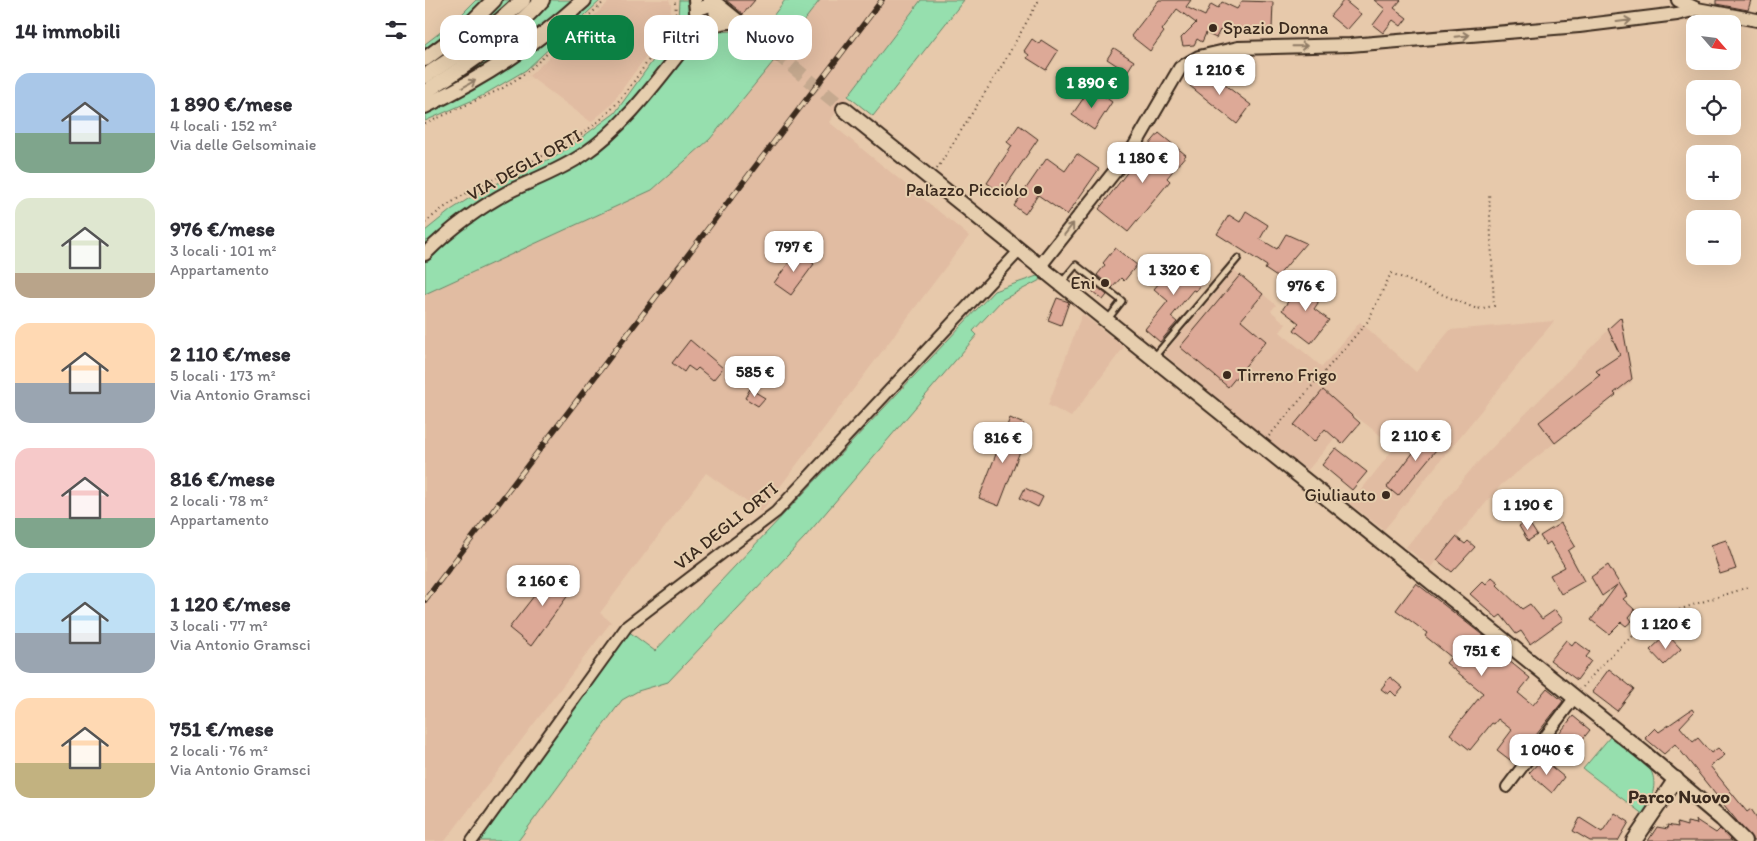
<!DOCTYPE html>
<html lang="it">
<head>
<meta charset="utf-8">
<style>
	body { margin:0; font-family:Itim,sans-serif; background:#f7f7f7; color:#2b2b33; height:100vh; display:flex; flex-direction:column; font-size:19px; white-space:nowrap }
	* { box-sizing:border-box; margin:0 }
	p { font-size:16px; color:#7c7c81 }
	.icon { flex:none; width:28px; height:28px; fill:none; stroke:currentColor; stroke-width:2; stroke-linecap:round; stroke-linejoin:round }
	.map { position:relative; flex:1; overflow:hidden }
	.drawer { display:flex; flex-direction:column; background:#fff; width:425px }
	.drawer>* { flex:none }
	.banner { position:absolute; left:15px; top:15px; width:475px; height:45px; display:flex; gap:10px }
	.needle { width:32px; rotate:118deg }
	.tools { position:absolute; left:1261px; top:15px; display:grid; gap:10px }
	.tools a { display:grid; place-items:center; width:55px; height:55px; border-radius:10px; background:#fff; box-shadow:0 5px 20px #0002; font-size:25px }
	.price { position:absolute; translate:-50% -42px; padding:0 11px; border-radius:10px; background:#fff; color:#222; font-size:16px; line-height:32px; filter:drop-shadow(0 1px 2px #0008) }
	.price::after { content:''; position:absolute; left:50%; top:30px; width:15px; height:11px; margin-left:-8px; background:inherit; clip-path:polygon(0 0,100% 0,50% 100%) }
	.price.on { background:#0b8043; color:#fff }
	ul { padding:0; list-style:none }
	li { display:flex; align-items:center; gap:15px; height:125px; padding:0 15px }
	li span { display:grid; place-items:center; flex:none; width:140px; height:100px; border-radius:15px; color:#555 }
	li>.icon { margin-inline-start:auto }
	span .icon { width:60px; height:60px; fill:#fffc; stroke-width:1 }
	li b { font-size:21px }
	h2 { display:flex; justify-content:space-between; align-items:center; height:60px; padding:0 15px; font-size:21px }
	.pill { padding:0 18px; border-radius:15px; background:#fff; box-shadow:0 5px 20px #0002; font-size:18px; line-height:45px }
	.pill.on { background:#0b8043; color:#fff }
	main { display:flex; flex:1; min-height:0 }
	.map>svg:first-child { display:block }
	.built { fill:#e1bca2 }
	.green { fill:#96dfae; stroke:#688466 }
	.building { fill:#dda997; stroke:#3b2a1e }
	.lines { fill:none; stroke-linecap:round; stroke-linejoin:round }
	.secondary-tunnel { stroke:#c5a98f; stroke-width:14; stroke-dasharray:14 7; stroke-linecap:butt }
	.service-casing { stroke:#3b2a1e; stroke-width:9 }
	.minor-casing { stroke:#3b2a1e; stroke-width:14 }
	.tertiary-casing { stroke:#3b2a1e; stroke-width:16 }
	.secondary-casing { stroke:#3b2a1e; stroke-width:18 }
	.path { stroke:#3b2a1e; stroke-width:2; stroke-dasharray:1 4; stroke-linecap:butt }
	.service { stroke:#e6ceae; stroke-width:5 }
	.minor { stroke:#e6ceae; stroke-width:10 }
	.tertiary { stroke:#e6ceae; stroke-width:12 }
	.secondary { stroke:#e6ceae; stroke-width:14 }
	.rail-casing { stroke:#3b2a1e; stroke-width:5.5 }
	.rail { stroke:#e6ceae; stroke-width:4; stroke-dasharray:11; stroke-linecap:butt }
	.oneway { stroke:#907c66 }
	.poi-dot { fill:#3b2a1e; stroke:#e6ceae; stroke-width:2 }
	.labels { text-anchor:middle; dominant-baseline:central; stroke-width:4; stroke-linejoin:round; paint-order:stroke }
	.poi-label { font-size:18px; fill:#3b2a1e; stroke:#e6ceae; text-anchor:end }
	.street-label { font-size:18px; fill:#3b2a1e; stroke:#e6ceae }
	.neighbourhood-label { font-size:19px; font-weight:bold; fill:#3b2a1e; stroke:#e6ceae }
</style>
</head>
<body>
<main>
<section class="drawer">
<h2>14 immobili<svg class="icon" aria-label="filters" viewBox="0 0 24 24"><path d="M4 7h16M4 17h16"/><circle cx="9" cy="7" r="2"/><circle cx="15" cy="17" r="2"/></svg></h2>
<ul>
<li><span style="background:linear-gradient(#a9c7e8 60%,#7fa58c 0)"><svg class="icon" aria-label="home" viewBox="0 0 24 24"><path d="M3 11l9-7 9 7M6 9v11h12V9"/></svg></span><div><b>1 890 €/mese</b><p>4 locali · 152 m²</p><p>Via delle Gelsominaie</p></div></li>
<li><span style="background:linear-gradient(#dfe7d0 75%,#b9a48a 0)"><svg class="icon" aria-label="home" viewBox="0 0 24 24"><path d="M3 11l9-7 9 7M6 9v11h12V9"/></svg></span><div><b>976 €/mese</b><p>3 locali · 101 m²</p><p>Appartamento</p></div></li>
<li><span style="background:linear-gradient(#ffd9b3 60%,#9aa5b1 0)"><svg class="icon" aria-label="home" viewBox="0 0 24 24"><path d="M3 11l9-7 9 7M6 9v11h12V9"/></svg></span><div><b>2 110 €/mese</b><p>5 locali · 173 m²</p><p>Via Antonio Gramsci</p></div></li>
<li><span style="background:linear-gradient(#f6c9c9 70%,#7fa58c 0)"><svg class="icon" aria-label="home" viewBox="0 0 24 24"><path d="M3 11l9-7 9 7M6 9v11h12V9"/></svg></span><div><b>816 €/mese</b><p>2 locali · 78 m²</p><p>Appartamento</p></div></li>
<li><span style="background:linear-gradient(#bfe0f5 60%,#9aa5b1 0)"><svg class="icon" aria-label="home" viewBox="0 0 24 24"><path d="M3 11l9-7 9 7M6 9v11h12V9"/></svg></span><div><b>1 120 €/mese</b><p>3 locali · 77 m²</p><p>Via Antonio Gramsci</p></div></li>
<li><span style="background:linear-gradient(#ffd9b3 65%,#c2b280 0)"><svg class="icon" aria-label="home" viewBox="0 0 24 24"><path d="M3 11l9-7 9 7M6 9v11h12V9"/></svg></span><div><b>751 €/mese</b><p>2 locali · 76 m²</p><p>Via Antonio Gramsci</p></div></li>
</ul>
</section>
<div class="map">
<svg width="1332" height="841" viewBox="0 0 1332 841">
	<rect width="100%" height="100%" fill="#e7c9ab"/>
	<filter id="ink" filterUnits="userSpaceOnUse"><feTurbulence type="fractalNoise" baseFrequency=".02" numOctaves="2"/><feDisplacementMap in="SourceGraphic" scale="10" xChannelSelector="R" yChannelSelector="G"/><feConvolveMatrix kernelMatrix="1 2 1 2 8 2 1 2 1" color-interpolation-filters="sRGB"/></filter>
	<g filter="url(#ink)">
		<g class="built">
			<path d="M186,0H244L246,5L245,18L239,32L184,107L166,122L104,76Z"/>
			<path d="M395,0H496L404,122L544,236L336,512L281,473L175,613L186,622L20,841H0V294L227,190L285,139L348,62Z"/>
			<path d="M809,270L851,305L846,311L861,324L855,332L897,367L935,322L991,372L1025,330L1129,321L959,530L925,504L970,447L946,428L929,415L883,470L837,436L739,354Z"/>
			<path d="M657,314L699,347L646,417L623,405Z"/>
			<path d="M1196,317L1207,382L1076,485L1006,568L981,547L1050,465Z"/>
		</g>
		<g class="green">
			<path d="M51,0H176L101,70L55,97L0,121V44L30,21Z"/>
			<path d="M254,0H262L265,27L281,38L294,32L308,31L348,62L285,139L227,190L0,294V231L26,210L54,192L133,155L190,113L245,37L253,19Z"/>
			<path d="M360,0H395L361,44L347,33L342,24Z"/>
			<path d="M496,0H539L448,116L423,96Z"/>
			<path d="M612,276L617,279L577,300L548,331L552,335L380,537L243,682L213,691L197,700L93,841H55L203,631L230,651L569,291Z"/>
			<path d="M1185,737C1220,762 1243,768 1219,815L1158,769Z"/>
		</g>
		<g class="building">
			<path d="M301,0H330L318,14Z"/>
			<path d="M734,0H766L761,7L780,16L786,4L793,8L797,2L812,9L817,1L848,2L847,29L803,28L801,33L795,30L791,38L781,33L777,42L772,39L769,45L758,46L756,38L771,23L752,9L737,30L739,32L725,51L706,36Z"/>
			<path d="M919,0L936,14L922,30L905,16Z"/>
			<path d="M949,0H976L969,8L982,18L976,26L968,20L958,33L948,25L960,9Z"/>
			<path d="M1291,0H1326L1323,10L1291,4Z"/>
			<path d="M607,39L614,44L616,40L633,51L621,70L602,58L604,55L599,51Z"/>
			<path d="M689,48L709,61L702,72L682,59Z"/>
			<path d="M778,68L826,105L812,124L765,86Z"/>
			<path d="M666,87L687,102L669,130L647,115Z"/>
			<path d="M594,125L613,139L576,193L562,183L587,146L582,142Z"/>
			<path d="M734,133L761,155L742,178L745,181L703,232L674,209L704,170L706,172L726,149L723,146Z"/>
			<path d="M652,154L674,169L642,215L613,195L600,214L589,206L622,158L640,171Z"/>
			<path d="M821,211L843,225L835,239L852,249L861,234L881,243L852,277L840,269L842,266L792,234L804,215L815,222Z"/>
			<path d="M690,248L712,265L699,281L696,278L687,288L672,275L680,265L678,263Z"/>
			<path d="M372,251L389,264L366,295L349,283Z"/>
			<path d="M756,257L782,278L771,291L768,290L746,317L752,322L735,342L720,329L743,301L729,289Z"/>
			<path d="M815,275L838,294L816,320L841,341L803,387L755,347Z"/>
			<path d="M878,281L891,291L893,303L889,309L904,320L886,343L869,330L874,323L857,310Z"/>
			<path d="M666,282L682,295L678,300L662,287Z"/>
			<path d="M632,298L644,302L636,325L623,320Z"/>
			<path d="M1196,317L1207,379L1189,393L1191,395L1130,443L1114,422L1175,375L1171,371L1195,355L1183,329Z"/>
			<path d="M265,340L298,368L288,380L273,368L270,371L263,366L259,372L247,363Z"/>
			<path d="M325,389L340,398L333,406L320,398Z"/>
			<path d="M898,390L935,423L917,444L900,429L889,442L869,425Z"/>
			<path d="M585,418L599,424L592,444L597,446L574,506L554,498Z"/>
			<path d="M1007,428L1020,439L973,496L962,487Z"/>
			<path d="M911,448L942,472L927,490L897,465Z"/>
			<path d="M600,488L618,497L613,507L595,498Z"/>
			<path d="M1103,521L1112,535L1103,541L1094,526Z"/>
			<path d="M1136,523L1150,546L1143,551L1159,581L1136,594L1125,575L1140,567L1125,542L1121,545L1115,536Z"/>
			<path d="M1031,537L1040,544L1043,541L1050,547L1027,572L1012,560Z"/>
			<path d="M1301,540L1311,569L1295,574L1286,545Z"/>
			<path d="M1183,565L1202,596L1198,599L1210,610L1204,617L1207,621L1201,626L1196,622L1184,634L1166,620L1192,585L1177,596L1166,577Z"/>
			<path d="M133,568L152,583L106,646L84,628L123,578L124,579Z"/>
			<path d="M1067,577L1074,583L1072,585L1097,609L1105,604L1117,619L1130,610L1138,620L1105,644L1096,631L1091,634L1076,615L1072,618L1045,594L1058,581L1061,584Z"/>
			<path d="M991,583L1074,648L1072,651L1105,678L1093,693L1108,705L1122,688L1138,701L1089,763L1072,750L1087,730L1073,719L1069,724L1067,723L1045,750L1025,734L1058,693L1021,663L1026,657L1000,636L1002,633L971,610Z"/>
			<path d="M1242,634L1256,649L1239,665L1225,650Z"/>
			<path d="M1141,640L1147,645L1150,641L1165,652L1161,657L1166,661L1152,680L1125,660Z"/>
			<path d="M1184,669L1209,689L1192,711L1167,692Z"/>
			<path d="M965,677L978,688L971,696L966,691L963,694L956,689Z"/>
			<path d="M1267,709L1269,712L1255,727L1268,742L1273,738L1286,753L1293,748L1300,755L1285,766L1322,812L1326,809L1332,818V841H1328L1250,744L1239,754L1220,738L1230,728L1234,732Z"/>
			<path d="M1148,716L1165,730L1144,756L1127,743Z"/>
			<path d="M1117,759L1139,777L1127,793L1104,773Z"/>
			<path d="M1190,813L1204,822L1193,841H1165L1148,831L1155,818L1177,832Z"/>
			<path d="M1271,820L1291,833L1295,829L1307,841H1223L1232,827L1243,829L1242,825L1253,827L1252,823L1262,826V822L1272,824Z"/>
		</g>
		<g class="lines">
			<path class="secondary-tunnel" d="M351,53L419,109"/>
			<g class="service-casing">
				<g id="service">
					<path d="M636,283L651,265L697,301L683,319"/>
					<path d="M730,356L813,258"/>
				</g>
			</g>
			<g class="minor-casing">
				<g id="minor">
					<path d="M1082,787L1150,697"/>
					<path d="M47,841L202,626L351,512L594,251"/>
				</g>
			</g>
			<g class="tertiary-casing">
				<g id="tertiary">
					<path d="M1253,0L1272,9L1332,20"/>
					<path d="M271,10L290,3L291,25"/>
					<path d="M269,35L272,20L270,0"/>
					<path d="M0,254C25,229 53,208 85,191C110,179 136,170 159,154C204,123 235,76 269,35C283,27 298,19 314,23"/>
					<path d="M614,267L709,147L755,68L774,57L813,48L925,45L1154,26L1252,14L1272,9"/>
				</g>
			</g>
			<g class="secondary-casing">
				<g id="secondary">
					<path d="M286,0L351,53"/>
					<path d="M0,59L39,30L69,0"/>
					<path d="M0,76L50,43L98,0"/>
					<path d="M0,92C42,65 84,37 117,0"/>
					<path d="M0,106C60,77 109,45 159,0"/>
					<path d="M419,109L1220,754L1297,819L1319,841"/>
					<path d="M1209,841L1251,779"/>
				</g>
			</g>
			<g class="path">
				<path d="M0,124L78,88L102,72L181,0"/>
				<path d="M512,169L578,64L614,0"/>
				<path d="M0,223C49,178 118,165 170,124C194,106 210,79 228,54C238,41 256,18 249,0"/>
				<path d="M844,436L943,321L966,273L1052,309L1069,306L1064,192"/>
				<path d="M1158,687C1177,663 1204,635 1232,620C1260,605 1293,598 1323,587"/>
			</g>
			<use href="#service" class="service"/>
			<use href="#minor" class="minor"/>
			<use href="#tertiary" class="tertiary"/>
			<use href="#secondary" class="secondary"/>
			<g class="rail-casing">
				<path id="rail" d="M0,600L457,0"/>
			</g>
			<use href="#rail" class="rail"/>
		</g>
		<defs><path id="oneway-shaft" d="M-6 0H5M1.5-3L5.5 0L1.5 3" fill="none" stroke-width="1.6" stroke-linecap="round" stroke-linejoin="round" transform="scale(1.25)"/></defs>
		<g class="oneway">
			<use href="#oneway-shaft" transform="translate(1199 21) rotate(-7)"/>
			<use href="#oneway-shaft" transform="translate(1037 36) rotate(-5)"/>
			<use href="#oneway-shaft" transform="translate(875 46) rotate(-1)"/>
			<use href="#oneway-shaft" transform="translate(44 84) rotate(-29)"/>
			<use href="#oneway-shaft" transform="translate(644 229) rotate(-52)"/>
		</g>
	</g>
	<g class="poi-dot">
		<circle cx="788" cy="28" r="5"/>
		<circle cx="613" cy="190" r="5"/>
		<circle cx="680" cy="283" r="5"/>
		<circle cx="802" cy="375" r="5"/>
		<circle cx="961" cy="495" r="5"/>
	</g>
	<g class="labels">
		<g class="poi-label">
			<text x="798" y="28" text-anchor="start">Spazio Donna</text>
			<text x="603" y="190">Palazzo Picciolo</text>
			<text x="670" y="283">Eni</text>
			<text x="812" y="375" text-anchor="start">Tirreno Frigo</text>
			<text x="951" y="495">Giuliauto</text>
		</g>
		<g class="street-label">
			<text transform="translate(99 165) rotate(-29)">VIA DEGLI ORTI</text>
			<text transform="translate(301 526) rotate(-39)">VIA DEGLI ORTI</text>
		</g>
		<g class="neighbourhood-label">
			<text x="1254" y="796">Parco Nuovo</text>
		</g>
	</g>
</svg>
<div class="tools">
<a><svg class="needle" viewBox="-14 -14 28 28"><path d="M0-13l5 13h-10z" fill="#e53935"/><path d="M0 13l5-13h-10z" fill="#7c7c81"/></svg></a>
<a><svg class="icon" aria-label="locate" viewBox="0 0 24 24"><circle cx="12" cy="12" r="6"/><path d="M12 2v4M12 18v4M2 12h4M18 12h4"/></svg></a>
<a>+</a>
<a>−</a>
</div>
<b class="price" style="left:795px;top:96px">1 210 €</b>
<b class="price on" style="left:667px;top:109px">1 890 €</b>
<b class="price" style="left:718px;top:184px">1 180 €</b>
<b class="price" style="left:369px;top:273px">797 €</b>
<b class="price" style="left:749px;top:296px">1 320 €</b>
<b class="price" style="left:881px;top:312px">976 €</b>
<b class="price" style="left:330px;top:398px">585 €</b>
<b class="price" style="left:991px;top:462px">2 110 €</b>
<b class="price" style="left:578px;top:464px">816 €</b>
<b class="price" style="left:1103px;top:531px">1 190 €</b>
<b class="price" style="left:118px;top:607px">2 160 €</b>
<b class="price" style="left:1241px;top:650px">1 120 €</b>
<b class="price" style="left:1057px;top:677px">751 €</b>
<b class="price" style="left:1122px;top:776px">1 040 €</b>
<div class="banner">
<a class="pill">Compra</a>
<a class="pill on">Affitta</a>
<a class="pill">Filtri</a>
<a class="pill">Nuovo</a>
</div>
</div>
</main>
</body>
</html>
